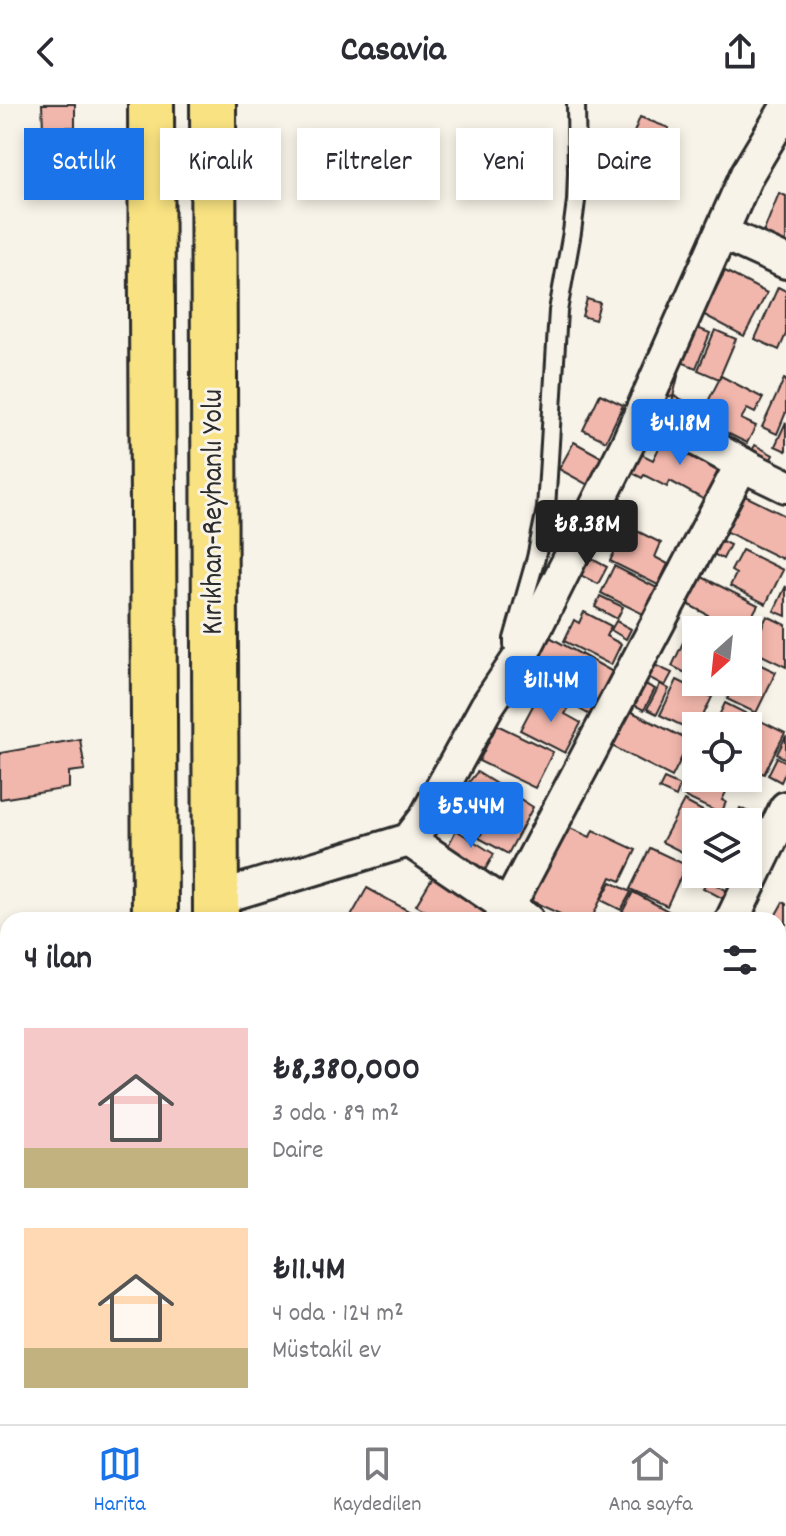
<!DOCTYPE html>
<html lang="tr">
<head>
<meta charset="utf-8">
<style>
	body { margin:0; font-family:Dekko,sans-serif; background:#f7f7f7; color:#2b2b33; height:100vh; display:flex; flex-direction:column; font-size:30px; white-space:nowrap }
	* { box-sizing:border-box; margin:0 }
	p { font-size:26px; color:#7c7c81 }
	.icon { flex:none; width:44px; height:44px; fill:none; stroke:currentColor; stroke-width:2; stroke-linecap:round; stroke-linejoin:round }
	.map { position:relative; flex:1; overflow:hidden }
	.side { position:absolute; left:0px; top:808px; width:786px; height:512px; display:flex; flex-direction:column; background:#fff; border-radius:24px 24px 0 0; box-shadow:0 4px 12px #0003 }
	.side>* { flex:none }
	.hud { position:absolute; left:24px; top:24px; width:738px; height:72px; display:flex; gap:16px }
	.needle { width:52px; rotate:207deg }
	.buttons { position:absolute; left:682px; top:512px; display:grid; gap:16px }
	.buttons a { display:grid; place-items:center; width:80px; height:80px; border-radius:0px; background:#fff; box-shadow:0 4px 12px #0003; font-size:40px }
	.price { position:absolute; translate:-50% -68px; padding:0 18px; border-radius:8px; background:#1a73e8; color:#fff; font-size:26px; line-height:52px; filter:drop-shadow(0 2px 4px #0008) }
	.price::after { content:''; position:absolute; left:50%; top:48px; width:24px; height:18px; margin-left:-12px; background:inherit; clip-path:polygon(0 0,100% 0,50% 100%) }
	.price.selected { background:#222; color:#fff }
	ul { padding:0; list-style:none }
	li { display:flex; align-items:center; gap:24px; height:200px; padding:0 24px }
	li span { display:grid; place-items:center; flex:none; width:224px; height:160px; border-radius:0px; color:#555 }
	li>.icon { margin-inline-start:auto }
	span .icon { width:96px; height:96px; fill:#fffc; stroke-width:1 }
	li b { font-size:34px }
	h2 { display:flex; justify-content:space-between; align-items:center; height:96px; padding:0 24px; font-size:34px }
	.tag { padding:0 28px; border-radius:0px; background:#fff; box-shadow:0 4px 12px #0003; font-size:28px; line-height:72px }
	.tag.selected { background:#1a73e8; color:#fff }
	header { display:flex; justify-content:space-between; align-items:center; height:104px; padding:0 24px; background:#fff; font-size:36px; font-weight:700 }
	.tabs { display:flex; justify-content:space-around; align-items:center; height:112px; border-top:2px solid #e1e1e2; background:#fff; font-size:22px; color:#7c7c81 }
	.tabs a { display:grid; justify-items:center; gap:4px }
	.tabs .selected { color:#1a73e8 }
	.map>svg:first-child { display:block }
	.building { fill:#f2b7ac; stroke:#2b2b2b; stroke-width:2 }
	.lines { fill:none; stroke-linecap:round; stroke-linejoin:round }
	.service-casing { stroke:#2b2b2b; stroke-width:22 }
	.minor-casing { stroke:#2b2b2b; stroke-width:38 }
	.trunk-casing { stroke:#2b2b2b; stroke-width:50 }
	.service { stroke:#f7f3e8; stroke-width:16 }
	.minor { stroke:#f7f3e8; stroke-width:32 }
	.trunk { stroke:#f8e281; stroke-width:44 }
	.labels { text-anchor:middle; dominant-baseline:central; stroke-width:6; stroke-linejoin:round; paint-order:stroke }
	.street-label { font-size:30px; fill:#2b2b2b; stroke:#f7f3e8 }
</style>
</head>
<body>
<header><svg class="icon" aria-label="back" viewBox="0 0 24 24"><path d="M15 5l-7 7 7 7"/></svg>Casavia<svg class="icon" aria-label="share" viewBox="0 0 24 24"><path d="M12 15V3M7 8l5-5 5 5M5 13v7h14v-7"/></svg></header>
<div class="map">
<svg width="786" height="1320" viewBox="0 0 786 1320">
	<rect width="100%" height="100%" fill="#f7f3e8"/>
	<filter id="ink" filterUnits="userSpaceOnUse"><feTurbulence type="fractalNoise" baseFrequency=".0125" numOctaves="2"/><feDisplacementMap in="SourceGraphic" scale="16" xChannelSelector="R" yChannelSelector="G"/><feConvolveMatrix kernelMatrix="1 2 1 2 8 2 1 2 1" color-interpolation-filters="sRGB"/></filter>
	<g filter="url(#ink)">
		<g class="building">
			<path d="M42,0H75V23L43,24Z"/>
			<path d="M640,13L669,24L648,78L619,67Z"/>
			<path d="M779,89L786,92V141L762,132Z"/>
			<path d="M725,167L767,189L744,232L695,206L707,184L714,188Z"/>
			<path d="M778,183L786,187V230L779,246L755,235Z"/>
			<path d="M587,195L600,199L595,216L582,212Z"/>
			<path d="M687,220L710,229L696,264L674,255Z"/>
			<path d="M715,226L736,235L719,275L698,266Z"/>
			<path d="M667,265L679,268L673,293L661,290Z"/>
			<path d="M721,272L763,294L755,309L747,305L741,315L756,322L747,339L699,315Z"/>
			<path d="M784,275L786,276V308L777,330L762,323Z"/>
			<path d="M600,290L623,301L606,337L583,326Z"/>
			<path d="M674,292L700,304L694,317L668,305Z"/>
			<path d="M786,318V347L775,342Z"/>
			<path d="M667,328L730,361L710,399L670,377L667,383L644,371L642,374L619,362L629,344L653,356Z"/>
			<path d="M574,338L603,354L588,381L559,365Z"/>
			<path d="M755,341L773,351L766,365L747,356Z"/>
			<path d="M739,389L786,412V446L782,455L721,425Z"/>
			<path d="M627,422L661,439L655,453L668,460L658,481L610,457Z"/>
			<path d="M712,432L730,441L723,455L705,446Z"/>
			<path d="M742,446L783,466L766,500L730,482L736,470L731,467Z"/>
			<path d="M577,447L607,463L598,480L568,465Z"/>
			<path d="M614,462L659,485L645,511L601,489Z"/>
			<path d="M694,469L758,501L747,521L743,519L740,526L731,523L730,526H726L706,516L708,511L680,496Z"/>
			<path d="M786,482V512L774,507Z"/>
			<path d="M600,492L623,503L617,515L595,503Z"/>
			<path d="M584,508L611,522L606,532L621,540L611,561L564,537L574,516L579,519Z"/>
			<path d="M767,512L786,521V563L751,546Z"/>
			<path d="M616,517L631,525L626,535L611,526Z"/>
			<path d="M695,529H696L695,574L672,562L686,532L692,535Z"/>
			<path d="M546,531L613,568L590,611L522,573Z"/>
			<path d="M748,555L776,568L756,609L727,595L736,578H748Z"/>
			<path d="M650,559L672,569L665,582L644,571Z"/>
			<path d="M677,576L712,593L698,622H696L695,628L660,611Z"/>
			<path d="M641,578L655,585L644,606L630,599Z"/>
			<path d="M660,580L669,585L657,610L647,605Z"/>
			<path d="M539,590L568,605L565,610L581,619L565,649L520,626Z"/>
			<path d="M725,599L785,629L764,670L748,662V622H714Z"/>
			<path d="M630,607L690,637L672,673L612,642Z"/>
			<path d="M497,621L553,648L535,684L479,657Z"/>
			<path d="M786,632V655L777,650Z"/>
			<path d="M80,635L85,666L69,668V684L0,695V649Z"/>
			<path d="M777,653L786,658V667L781,678L768,671Z"/>
			<path d="M696,658V674H733L722,696L726,698L721,710L681,691Z"/>
			<path d="M477,668L533,703L508,750L479,734L495,705L462,687Z"/>
			<path d="M664,675L680,682L676,693L659,685Z"/>
			<path d="M684,697L712,712L709,718H696V744L692,753L662,738Z"/>
			<path d="M740,704L760,714L750,732L748,731V718H733Z"/>
			<path d="M561,720L590,733L593,726L636,746L621,777L611,773L591,816H573L525,794Z"/>
			<path d="M456,726L494,750L485,766L448,742Z"/>
			<path d="M650,744L686,761L667,802L630,785Z"/>
			<path d="M712,770H738L732,781Z"/>
			<path d="M434,771L492,802L485,816H441L416,801Z"/>
			<path d="M708,776L731,789L727,797L703,784Z"/>
			<path d="M611,778L631,788L621,806L601,796Z"/>
			<path d="M367,784L414,810L411,816H349Z"/>
			<path d="M633,788L683,815L682,816H618Z"/>
			<path d="M783,798L786,800V820L774,814Z"/>
			<path d="M783,852H786V904L778,901V862Z"/>
			<path d="M786,906V930L778,926Z"/>
			<path d="M778,934L786,938L785,964L778,960Z"/>
			<rect x="0" y="1112" width="8" height="67"/>
			<path d="M778,1194L786,1198V1251L778,1246Z"/>
			<path d="M0,1298L8,1302V1310L3,1320L0,1318Z"/>
			<path d="M20,1312H54L51,1320H32L19,1315Z"/>
			<path d="M366,1312L363,1320H330L315,1313Z"/>
			<path d="M388,1312H487L484,1320H409Z"/>
			<path d="M520,1312H638L642,1314L639,1320H516Z"/>
			<path d="M700,1312H719L734,1320H695Z"/>
		</g>
		<g class="lines">
			<g class="service-casing">
				<path id="service" d="M517,547L513,541V535L536,454L546,405L558,207L572,128L576,97L577,68L576,0"/>
			</g>
			<g class="minor-casing">
				<g id="minor">
					<path d="M722,129L786,158"/>
					<path d="M643,306L753,366L786,382"/>
					<path d="M409,736L527,816"/>
					<path d="M217,794L409,736L425,715L487,602L522,550L628,339L747,70L786,5"/>
					<path d="M501,816L742,360"/>
					<path d="M732,816L786,704"/>
					<path d="M0,945L8,965"/>
					<path d="M778,1007L786,1014"/>
					<path d="M778,1055L786,1034"/>
					<path d="M236,1320L240,1312"/>
					<path d="M504,1320L508,1312"/>
					<path d="M676,1320L679,1312"/>
				</g>
			</g>
			<g class="trunk-casing">
				<g id="trunk">
					<path d="M151,0L155,816"/>
					<path d="M213,0L216,816"/>
					<path d="M158,1312V1320"/>
					<path d="M205,1312V1320"/>
				</g>
			</g>
			<use href="#service" class="service"/>
			<use href="#minor" class="minor"/>
			<use href="#trunk" class="trunk"/>
		</g>
	</g>
	<g class="labels">
		<g class="street-label">
			<text transform="translate(215 408) rotate(-90)">Kırıkhan-Reyhanlı Yolu</text>
		</g>
	</g>
</svg>
<div class="buttons">
<a><svg class="needle" viewBox="-14 -14 28 28"><path d="M0-13l5 13h-10z" fill="#e53935"/><path d="M0 13l5-13h-10z" fill="#7c7c81"/></svg></a>
<a><svg class="icon" aria-label="locate" viewBox="0 0 24 24"><circle cx="12" cy="12" r="6"/><path d="M12 2v4M12 18v4M2 12h4M18 12h4"/></svg></a>
<a><svg class="icon" aria-label="layers" viewBox="0 0 24 24"><path d="M12 4l9 5-9 5-9-5zM3 14l9 5 9-5"/></svg></a>
</div>
<b class="price" style="left:680px;top:363px">₺4.18M</b>
<b class="price selected" style="left:587px;top:464px">₺8.38M</b>
<b class="price" style="left:551px;top:620px">₺11.4M</b>
<b class="price" style="left:471px;top:746px">₺5.44M</b>
<div class="hud">
<a class="tag selected">Satılık</a>
<a class="tag">Kiralık</a>
<a class="tag">Filtreler</a>
<a class="tag">Yeni</a>
<a class="tag">Daire</a>
</div>
<section class="side">
<h2>4 ilan<svg class="icon" aria-label="filters" viewBox="0 0 24 24"><path d="M4 7h16M4 17h16"/><circle cx="9" cy="7" r="2"/><circle cx="15" cy="17" r="2"/></svg></h2>
<ul>
<li><span style="background:linear-gradient(#f6c9c9 75%,#c2b280 0)"><svg class="icon" aria-label="home" viewBox="0 0 24 24"><path d="M3 11l9-7 9 7M6 9v11h12V9"/></svg></span><div><b>₺8,380,000</b><p>3 oda · 89 m²</p><p>Daire</p></div></li>
<li><span style="background:linear-gradient(#ffd9b3 75%,#c2b280 0)"><svg class="icon" aria-label="home" viewBox="0 0 24 24"><path d="M3 11l9-7 9 7M6 9v11h12V9"/></svg></span><div><b>₺11.4M</b><p>4 oda · 124 m²</p><p>Müstakil ev</p></div></li>
</ul>
</section>
</div>
<nav class="tabs">
<a class="selected"><svg class="icon" aria-label="map" viewBox="0 0 24 24"><path d="M3 6l6-2 6 2 6-2v14l-6 2-6-2-6 2zM9 4v14M15 6v14"/></svg>Harita</a>
<a><svg class="icon" aria-label="saved" viewBox="0 0 24 24"><path d="M7 4h10v16l-5-4-5 4z"/></svg>Kaydedilen</a>
<a><svg class="icon" aria-label="home" viewBox="0 0 24 24"><path d="M3 11l9-7 9 7M6 9v11h12V9"/></svg>Ana sayfa</a>
</nav>
</body>
</html>
